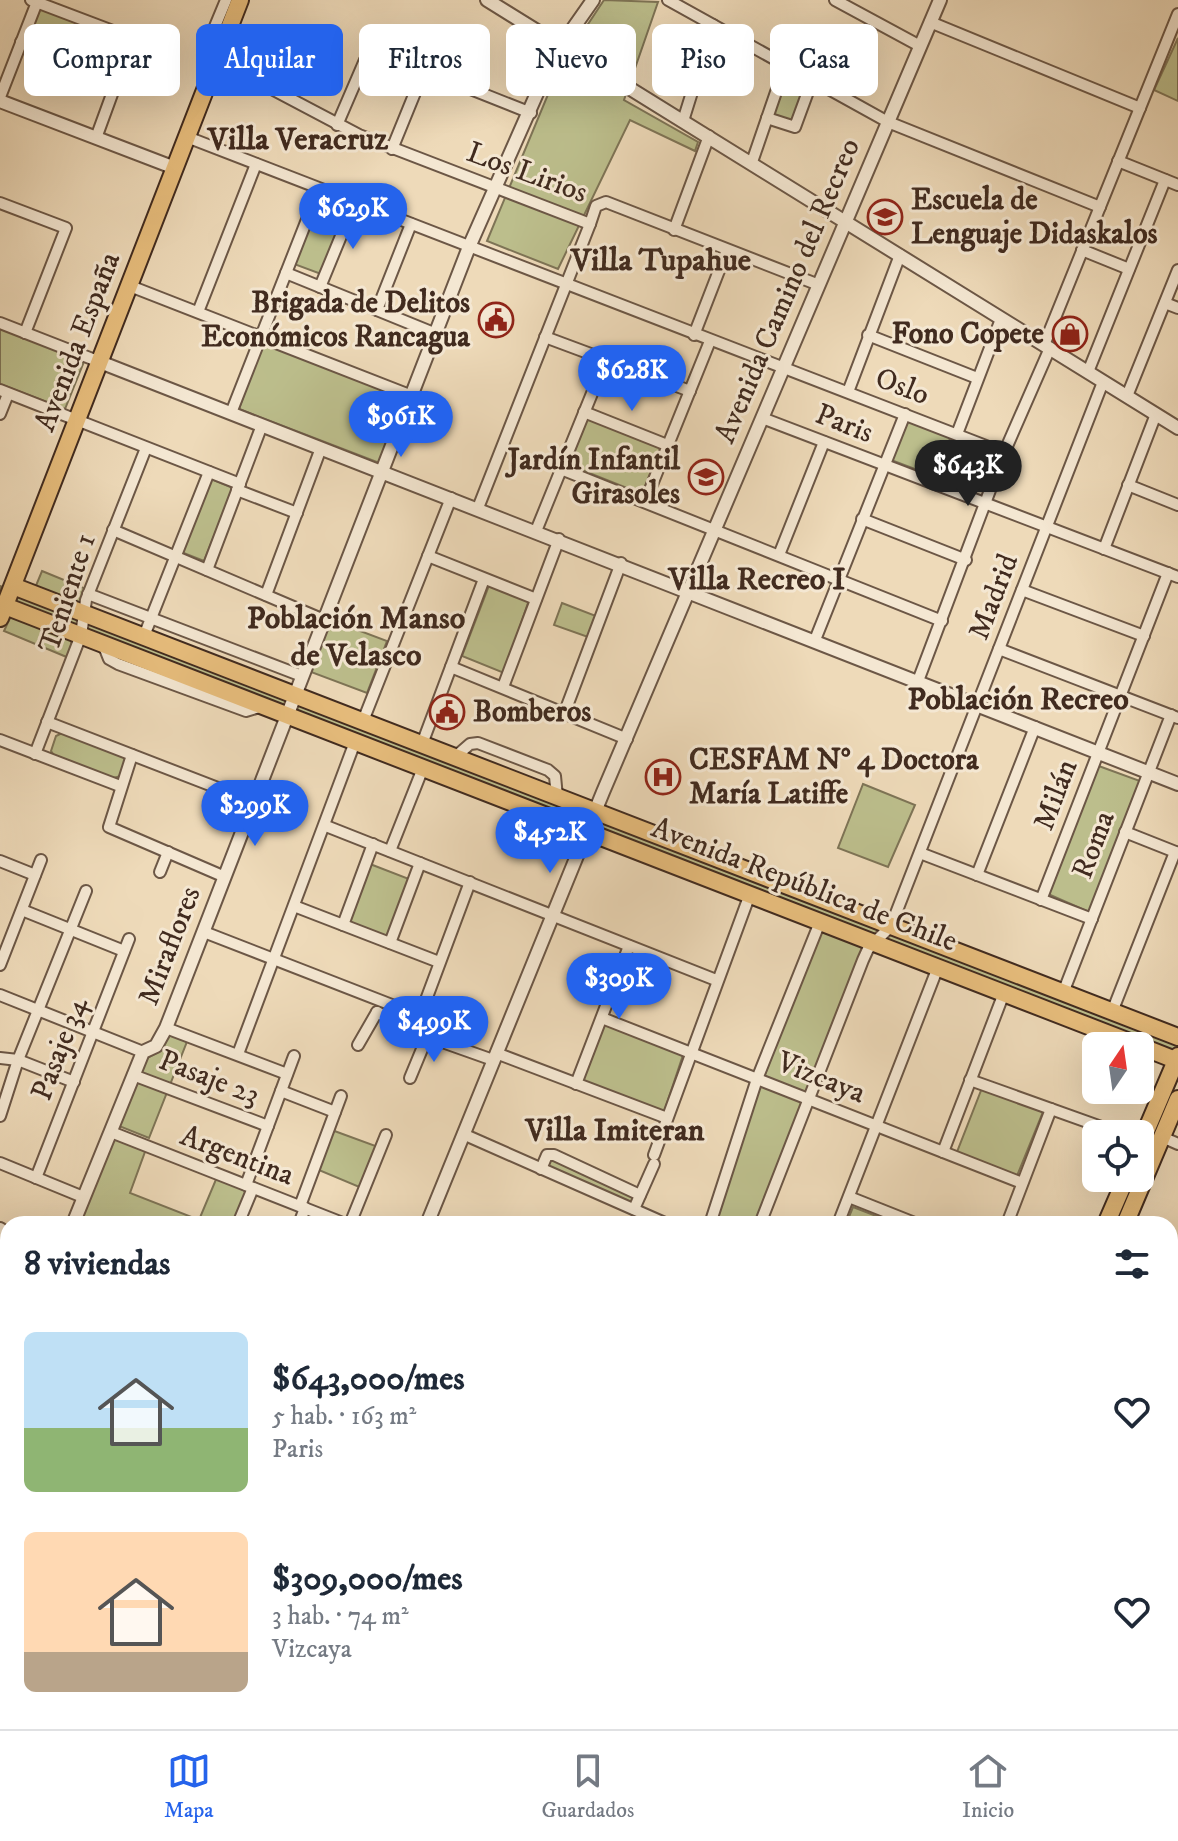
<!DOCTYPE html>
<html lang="es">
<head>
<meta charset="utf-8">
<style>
	body { margin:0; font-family:"IM FELL DW Pica",serif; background:#f6f6f7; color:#1f2937; height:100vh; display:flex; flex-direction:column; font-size:30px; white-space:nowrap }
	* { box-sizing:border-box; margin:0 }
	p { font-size:26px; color:#747a83 }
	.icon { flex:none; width:44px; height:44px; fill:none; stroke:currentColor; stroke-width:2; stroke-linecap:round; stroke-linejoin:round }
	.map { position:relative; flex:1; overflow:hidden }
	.details { position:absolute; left:0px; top:1216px; width:1178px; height:514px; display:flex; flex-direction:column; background:#fff; border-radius:24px 24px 0 0; box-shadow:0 8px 32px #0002 }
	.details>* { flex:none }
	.banner { position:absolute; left:24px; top:24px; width:1130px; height:72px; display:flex; gap:16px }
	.needle { width:52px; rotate:13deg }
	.controls { position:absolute; left:1082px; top:1032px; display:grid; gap:16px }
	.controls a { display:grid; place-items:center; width:72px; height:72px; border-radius:12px; background:#fff; box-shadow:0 8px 32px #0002; font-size:40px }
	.price { position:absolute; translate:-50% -68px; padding:0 18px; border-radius:28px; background:#2563eb; color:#fff; font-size:26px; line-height:52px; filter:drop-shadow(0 2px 4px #0008) }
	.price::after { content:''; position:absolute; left:50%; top:48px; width:24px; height:18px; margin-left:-12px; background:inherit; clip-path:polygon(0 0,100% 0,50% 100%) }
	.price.selected { background:#222; color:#fff }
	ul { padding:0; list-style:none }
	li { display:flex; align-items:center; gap:24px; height:200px; padding:0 24px }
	li span { display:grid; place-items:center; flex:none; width:224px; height:160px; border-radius:12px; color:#555 }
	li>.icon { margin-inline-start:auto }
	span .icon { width:96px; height:96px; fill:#fffc; stroke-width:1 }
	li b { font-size:34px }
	h2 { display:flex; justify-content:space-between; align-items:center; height:96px; padding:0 24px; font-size:34px }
	.chip { padding:0 28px; border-radius:12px; background:#fff; box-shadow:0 8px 32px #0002; font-size:28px; line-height:72px }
	.chip.selected { background:#2563eb; color:#fff }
	.dock { display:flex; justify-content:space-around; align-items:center; height:112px; border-top:2px solid #e0e1e3; background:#fff; font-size:22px; color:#747a83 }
	.dock a { display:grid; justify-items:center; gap:4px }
	.dock .selected { color:#2563eb }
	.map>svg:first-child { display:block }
	.green { fill:#bcbe8c; stroke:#7e7456; stroke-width:2 }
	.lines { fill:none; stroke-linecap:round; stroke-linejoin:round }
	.minor-casing { stroke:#6c5746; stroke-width:14 }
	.tertiary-casing { stroke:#6c5746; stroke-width:16 }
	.primary-casing { stroke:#412b1f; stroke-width:20 }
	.minor { stroke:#f4e7d2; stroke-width:10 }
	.tertiary { stroke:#f4e7d2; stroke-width:12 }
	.primary { stroke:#e7bd7c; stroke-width:16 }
	.labels { text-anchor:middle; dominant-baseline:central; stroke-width:6; stroke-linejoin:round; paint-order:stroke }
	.street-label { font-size:30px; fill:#412b1f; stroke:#f4e7d2 }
	.poi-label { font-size:30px; font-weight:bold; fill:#412b1f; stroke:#f4e7d2; text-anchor:start }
	.neighbourhood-label { font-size:32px; font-weight:bold; fill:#412b1f; stroke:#f4e7d2 }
</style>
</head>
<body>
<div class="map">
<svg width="1178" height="1729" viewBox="0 0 1178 1729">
	<rect width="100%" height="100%" fill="#eedab9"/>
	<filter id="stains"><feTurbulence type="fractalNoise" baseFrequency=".0025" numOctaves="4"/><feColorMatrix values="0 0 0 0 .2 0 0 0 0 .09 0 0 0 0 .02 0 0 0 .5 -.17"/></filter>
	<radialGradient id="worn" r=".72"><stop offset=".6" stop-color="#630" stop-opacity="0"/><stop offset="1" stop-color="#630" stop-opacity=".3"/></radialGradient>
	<g class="green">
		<path d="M604,0L658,2L624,100L698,142L695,151L630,120L558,269L487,241L559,68Z"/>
		<path d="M37,7L126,43L111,76L24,43Z"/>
		<path d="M1178,38V101L1154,90Z"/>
		<path d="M784,68L811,79L796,122L770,118Z"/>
		<path d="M321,191L349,203L321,274L294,264Z"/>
		<path d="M0,326L85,359L65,409L0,384Z"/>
		<path d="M263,341L407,398L382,464L239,409Z"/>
		<path d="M589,415L662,444L642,494L569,465Z"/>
		<path d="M908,417L952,433L936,477L891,460Z"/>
		<path d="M211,479L233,488L204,561L181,552Z"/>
		<path d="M42,571L86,589L79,606L35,588Z"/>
		<path d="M490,583L529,600L504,673L462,656Z"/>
		<path d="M0,586L1178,1043V1056L0,600Z"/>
		<path d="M562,603L596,616L588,637L554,625Z"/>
		<path d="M15,616L72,639L69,658L4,631L10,618Z"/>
		<path d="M331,620L387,641L367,693L311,672Z"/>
		<path d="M64,732L126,757L121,776L113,778L54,755L51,751L56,736Z"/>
		<path d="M1096,765L1140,781L1089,912L1048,894Z"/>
		<path d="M863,784L915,805L888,867L838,848Z"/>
		<path d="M370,864L409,879L387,937L348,922Z"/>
		<path d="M821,929L863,946L755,1224H712L728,1184V1170Z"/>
		<path d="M604,1024L683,1055L664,1112L582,1081Z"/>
		<path d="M168,1031L188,1039L149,1138L119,1126L147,1058L160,1051Z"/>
		<path d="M982,1088L1043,1112L1017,1176L957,1152Z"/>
		<path d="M329,1129L381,1148L364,1189L314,1168Z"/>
		<path d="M112,1136L146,1149L130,1193L199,1220L217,1177L248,1189L234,1224H77Z"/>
		<path d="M547,1155L640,1195L634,1209L541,1169Z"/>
		<path d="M853,1207L897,1224H846Z"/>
		<path d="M0,1233L8,1238V1327L0,1346Z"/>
	</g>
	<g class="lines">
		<g class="minor-casing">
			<g id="minor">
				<path d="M31,0L126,36L131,42L96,138"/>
				<path d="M668,0L888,122L1100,207"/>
				<path d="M835,0L920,46"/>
				<path d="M930,22L1140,108"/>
				<path d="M209,41L226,0"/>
				<path d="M21,42L119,78"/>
				<path d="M217,60L359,135L590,224L596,206L606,202L819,285"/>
				<path d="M0,97L37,2"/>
				<path d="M767,118L795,127L813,78"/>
				<path d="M683,121L713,25"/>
				<path d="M337,125L365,60L374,55H385L531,113"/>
				<path d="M187,137L1004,453"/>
				<path d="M392,149L423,73"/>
				<path d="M1118,161L1178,185"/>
				<path d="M752,162L786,63"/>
				<path d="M0,203L66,228L25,333"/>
				<path d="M674,230L709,136"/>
				<path d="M1082,250L1129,269"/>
				<path d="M286,273L436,334"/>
				<path d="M130,286L412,396"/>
				<path d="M320,287L355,202"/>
				<path d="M1165,303L1178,308"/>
				<path d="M377,310L411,224"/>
				<path d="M198,312L256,164"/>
				<path d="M0,323L100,362"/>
				<path d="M694,335L727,250"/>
				<path d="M868,335L977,378"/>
				<path d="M545,337L690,391"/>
				<path d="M1044,345L1178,14"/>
				<path d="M1088,372L1165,180"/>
				<path d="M0,390L240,484"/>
				<path d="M848,392L900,255"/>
				<path d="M1127,396L1178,270"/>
				<path d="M584,412L667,445"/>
				<path d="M231,413L319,189"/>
				<path d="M0,414L8,394"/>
				<path d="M762,418L1178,577"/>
				<path d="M957,434L1001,319"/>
				<path d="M561,469L942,621"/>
				<path d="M1128,485L1178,505"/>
				<path d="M237,490L297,513"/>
				<path d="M645,502L710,341"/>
				<path d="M478,508L590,224"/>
				<path d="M862,519L966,560"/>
				<path d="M113,530L324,620"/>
				<path d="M536,531L606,359"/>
				<path d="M1104,549L1156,414"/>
				<path d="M779,555L824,442"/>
				<path d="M428,556L536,599"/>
				<path d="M207,570L262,425"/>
				<path d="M1022,590L1144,636"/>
				<path d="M88,594L302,676"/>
				<path d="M266,595L321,448"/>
				<path d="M144,636L209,472"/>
				<path d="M815,640L905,414"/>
				<path d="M103,644L109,659L118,664L246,711L263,706"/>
				<path d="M999,649L1178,718"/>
				<path d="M451,667L627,739"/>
				<path d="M918,681L1004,453L1050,348"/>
				<path d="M503,687L559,539"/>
				<path d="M564,714L621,563"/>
				<path d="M363,721L451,498"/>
				<path d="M47,722L254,802"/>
				<path d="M0,740L120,786"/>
				<path d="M422,744L484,579"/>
				<path d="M35,754L81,635L86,600L146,448"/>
				<path d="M132,755L109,827L225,877"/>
				<path d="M455,757L470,744L478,743L548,770L555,776L557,797"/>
				<path d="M326,826L716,980"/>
				<path d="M1125,832L1178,853"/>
				<path d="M390,851L423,768"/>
				<path d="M920,853L1092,919"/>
				<path d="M0,861L35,875"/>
				<path d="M160,872L168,852"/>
				<path d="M977,875L1035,727"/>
				<path d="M1041,900L1168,573"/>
				<path d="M294,906L439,962"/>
				<path d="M22,910L124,951"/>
				<path d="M343,925L373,844"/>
				<path d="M204,932L420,1016"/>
				<path d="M390,943L420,863"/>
				<path d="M0,965L41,860"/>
				<path d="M1063,993L1171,715"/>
				<path d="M0,995L143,1052"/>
				<path d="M377,1012L414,1032L493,1060"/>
				<path d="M1112,1012L1175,852"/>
				<path d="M602,1018L1022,1183"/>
				<path d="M166,1028L287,1074"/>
				<path d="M414,1032L470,882"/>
				<path d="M358,1045L377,1012"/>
				<path d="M496,1053L667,1118"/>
				<path d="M238,1054L355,742"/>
				<path d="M0,1058L18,1060L74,1082"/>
				<path d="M133,1075L268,1126"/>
				<path d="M410,1078L427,1037"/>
				<path d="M970,1080L1121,1134"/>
				<path d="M576,1084L629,946"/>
				<path d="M281,1091L335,1112"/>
				<path d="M0,1116L18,1060L86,891"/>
				<path d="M111,1132L345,1224"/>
				<path d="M463,1134L667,1224"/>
				<path d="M1162,1137L1178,1144"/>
				<path d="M943,1152L1004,993"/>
				<path d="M654,1155L750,894"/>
				<path d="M0,1163L83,1197"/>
				<path d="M541,1169L547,1155H554L640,1195"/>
				<path d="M36,1178L129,939"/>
				<path d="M246,1185L294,1056"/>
				<path d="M849,1197L917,1224"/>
				<path d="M300,1206L341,1096"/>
				<path d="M634,1209L654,1164"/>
				<path d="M238,1224L253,1188"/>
				<path d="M299,1224L305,1208"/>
				<path d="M350,1224L386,1135"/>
				<path d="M710,1224L757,1079L820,922"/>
				<path d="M760,1224L863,960L868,949L891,926L1103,382"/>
				<path d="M838,1224L938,967"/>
				<path d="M1007,1224L1051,1109"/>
				<path d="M0,1248L6,1232"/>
				<path d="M1170,1259L1178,1263"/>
				<path d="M1170,1406L1178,1409"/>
				<path d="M1170,1495L1178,1477"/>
				<path d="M4,1515L8,1502"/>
				<path d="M1170,1529L1178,1532"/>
				<path d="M1170,1594L1178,1597"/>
				<path d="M1176,1664L1178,1659"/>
				<path d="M107,1722L125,1729"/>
				<path d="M310,1722L324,1729"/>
				<path d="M515,1722L529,1729"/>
				<path d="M970,1722L987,1729"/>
				<path d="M148,1729L151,1722"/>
				<path d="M395,1729L398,1722"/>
				<path d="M458,1729L461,1722"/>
				<path d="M564,1729L566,1722"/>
				<path d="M644,1729L646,1722"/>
				<path d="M720,1729L723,1722"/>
			</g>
		</g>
		<g class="tertiary-casing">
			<g id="tertiary">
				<path d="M487,0L1178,428"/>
				<path d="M0,101L175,168"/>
				<path d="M100,362L1178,784"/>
				<path d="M73,1224L143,1052L156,1046L166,1028L469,247L553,57L593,0"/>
				<path d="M427,1224L603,792L940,0"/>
				<path d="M0,1229L8,1234"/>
				<path d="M221,1729L223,1722"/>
			</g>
		</g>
		<g class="primary-casing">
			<g id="primary">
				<path d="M13,586L1178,1037"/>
				<path d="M5,606L1140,1046"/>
				<path d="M0,618L240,0"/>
				<path d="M1140,1046L1178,1061"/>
				<path d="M1140,1145L1178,1056"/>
				<path d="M1106,1224L1126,1178"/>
				<path d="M1125,1224L1178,1099"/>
				<path d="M898,1722L902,1729"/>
			</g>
		</g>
		<use href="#minor" class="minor"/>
		<use href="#tertiary" class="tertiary"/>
		<use href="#primary" class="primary"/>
	</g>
	<defs>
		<g id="school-ring" transform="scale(1.8)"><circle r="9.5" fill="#f4e7d2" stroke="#8f2418" stroke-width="1.5"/><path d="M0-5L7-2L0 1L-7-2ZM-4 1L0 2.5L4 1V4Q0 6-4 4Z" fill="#8f2418"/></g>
		<g id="civic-ring" transform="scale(1.8)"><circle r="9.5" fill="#f4e7d2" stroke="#8f2418" stroke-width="1.5"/><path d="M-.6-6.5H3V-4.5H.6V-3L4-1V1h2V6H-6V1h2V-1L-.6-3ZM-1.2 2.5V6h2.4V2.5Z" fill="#8f2418"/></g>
		<g id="shop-ring" transform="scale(1.8)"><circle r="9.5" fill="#f4e7d2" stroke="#8f2418" stroke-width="1.5"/><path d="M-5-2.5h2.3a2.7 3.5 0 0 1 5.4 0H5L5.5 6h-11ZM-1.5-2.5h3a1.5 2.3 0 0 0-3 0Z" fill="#8f2418"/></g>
		<g id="hospital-ring" transform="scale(1.8)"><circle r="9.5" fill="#f4e7d2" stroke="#8f2418" stroke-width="1.5"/><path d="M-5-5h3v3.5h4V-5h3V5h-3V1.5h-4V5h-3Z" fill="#8f2418"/></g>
	</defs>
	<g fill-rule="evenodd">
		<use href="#school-ring" x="885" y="217"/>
		<use href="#civic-ring" x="496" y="320"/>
		<use href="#shop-ring" x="1070" y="334"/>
		<use href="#school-ring" x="706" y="477"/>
		<use href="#civic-ring" x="447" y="712"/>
		<use href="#hospital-ring" x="663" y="777"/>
	</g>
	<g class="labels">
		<g class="street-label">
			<text transform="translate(527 173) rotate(20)">Los Lirios</text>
			<text transform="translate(788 291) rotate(-67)">Avenida Camino del Recreo</text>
			<text transform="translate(78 342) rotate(-69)">Avenida España</text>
			<text transform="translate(902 387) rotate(21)">Oslo</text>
			<text transform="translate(844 424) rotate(21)">Paris</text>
			<text transform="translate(68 593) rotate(-72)">Teniente 1</text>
			<text transform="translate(994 597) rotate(-69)">Madrid</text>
			<text transform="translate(1056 795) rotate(-69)">Milán</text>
			<text transform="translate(1094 845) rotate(-69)">Roma</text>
			<text transform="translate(804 885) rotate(21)">Avenida República de Chile</text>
			<text transform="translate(170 946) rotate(-69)">Miraflores</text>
			<text transform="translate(60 1049) rotate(-69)">Pasaje 34</text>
			<text transform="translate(209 1078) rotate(21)">Pasaje 23</text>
			<text transform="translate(821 1078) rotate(22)">Vizcaya</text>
			<text transform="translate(237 1156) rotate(21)">Argentina</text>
		</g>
		<g class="poi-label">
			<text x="911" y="200">Escuela de<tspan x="911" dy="34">Lenguaje Didaskalos</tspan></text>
			<text x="470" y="303" text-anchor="end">Brigada de Delitos<tspan x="470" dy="34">Económicos Rancagua</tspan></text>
			<text x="1044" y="334" text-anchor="end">Fono Copete</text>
			<text x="680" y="460" text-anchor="end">Jardín Infantil<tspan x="680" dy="34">Girasoles</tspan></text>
			<text x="473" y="712">Bomberos</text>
			<text x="689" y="760">CESFAM N° 4 Doctora<tspan x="689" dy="34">María Latiffe</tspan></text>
		</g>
		<g class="neighbourhood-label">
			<text x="298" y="140">Villa Veracruz</text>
			<text x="661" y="261">Villa Tupahue</text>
			<text x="757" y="580">Villa Recreo I</text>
			<text x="356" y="619">Población Manso<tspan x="356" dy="37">de Velasco</tspan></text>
			<text x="1018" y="700">Población Recreo</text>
			<text x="615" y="1131">Villa Imiteran</text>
		</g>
	</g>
	<rect width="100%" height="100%" filter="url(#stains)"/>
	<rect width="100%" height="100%" fill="url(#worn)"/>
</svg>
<div class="controls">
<a><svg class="needle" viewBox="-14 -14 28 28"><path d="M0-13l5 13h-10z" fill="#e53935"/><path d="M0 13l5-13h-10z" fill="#747a83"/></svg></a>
<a><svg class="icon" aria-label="locate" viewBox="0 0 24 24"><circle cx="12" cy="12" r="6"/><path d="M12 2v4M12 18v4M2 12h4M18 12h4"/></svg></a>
</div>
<b class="price" style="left:353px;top:251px">$629K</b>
<b class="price" style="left:632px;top:413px">$628K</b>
<b class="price" style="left:401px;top:459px">$961K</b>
<b class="price selected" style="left:968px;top:508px">$643K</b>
<b class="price" style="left:255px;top:848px">$299K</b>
<b class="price" style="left:550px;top:875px">$452K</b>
<b class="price" style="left:619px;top:1021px">$309K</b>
<b class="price" style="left:434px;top:1064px">$499K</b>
<div class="banner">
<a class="chip">Comprar</a>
<a class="chip selected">Alquilar</a>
<a class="chip">Filtros</a>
<a class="chip">Nuevo</a>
<a class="chip">Piso</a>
<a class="chip">Casa</a>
</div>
<section class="details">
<h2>8 viviendas<svg class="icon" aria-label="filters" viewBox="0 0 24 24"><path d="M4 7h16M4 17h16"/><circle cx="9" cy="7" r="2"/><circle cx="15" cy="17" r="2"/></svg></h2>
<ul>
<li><span style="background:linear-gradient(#bfe0f5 60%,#8fb573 0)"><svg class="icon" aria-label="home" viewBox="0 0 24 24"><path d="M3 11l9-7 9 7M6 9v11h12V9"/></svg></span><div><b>$643,000/mes</b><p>5 hab. · 163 m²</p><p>Paris</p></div><svg class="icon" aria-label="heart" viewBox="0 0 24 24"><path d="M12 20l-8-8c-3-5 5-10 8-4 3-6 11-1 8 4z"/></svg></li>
<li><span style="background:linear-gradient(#ffd9b3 75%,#b9a48a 0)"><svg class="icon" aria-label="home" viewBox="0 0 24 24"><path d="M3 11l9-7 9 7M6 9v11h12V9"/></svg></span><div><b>$309,000/mes</b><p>3 hab. · 74 m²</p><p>Vizcaya</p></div><svg class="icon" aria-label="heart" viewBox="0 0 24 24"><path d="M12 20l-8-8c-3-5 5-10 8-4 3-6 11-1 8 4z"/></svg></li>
</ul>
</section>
</div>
<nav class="dock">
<a class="selected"><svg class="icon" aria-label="map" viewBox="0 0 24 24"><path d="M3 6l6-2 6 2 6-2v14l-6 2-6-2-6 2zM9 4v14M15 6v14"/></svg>Mapa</a>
<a><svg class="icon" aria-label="saved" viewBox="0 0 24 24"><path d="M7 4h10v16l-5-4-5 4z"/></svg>Guardados</a>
<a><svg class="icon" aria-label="home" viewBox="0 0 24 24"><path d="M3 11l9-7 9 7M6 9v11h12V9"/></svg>Inicio</a>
</nav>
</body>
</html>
